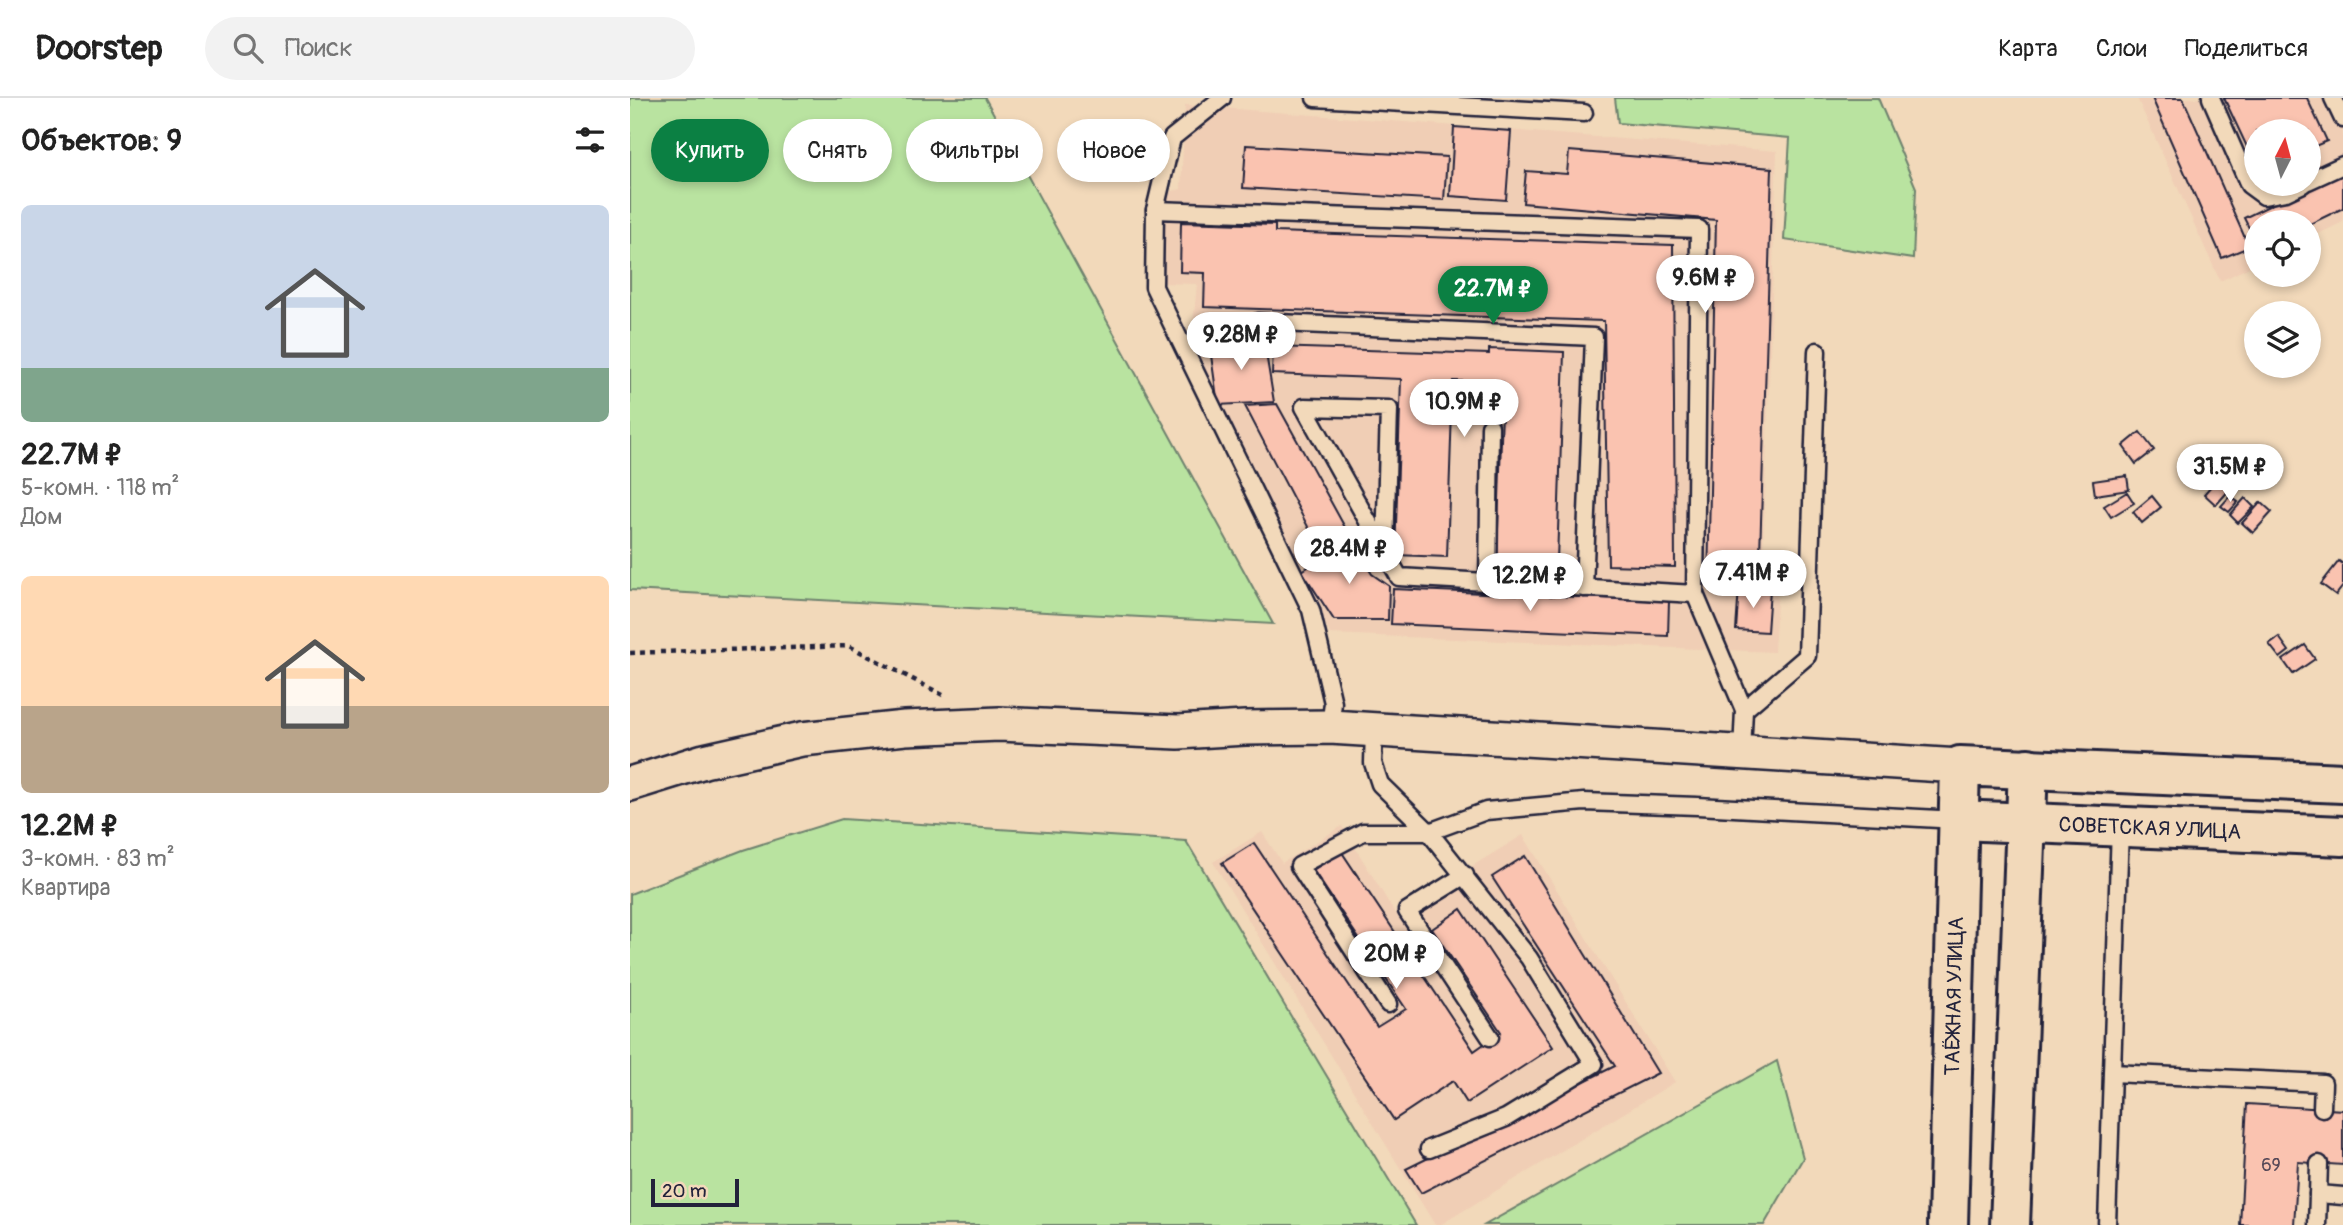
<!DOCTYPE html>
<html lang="ru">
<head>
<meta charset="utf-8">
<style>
	body { margin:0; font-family:Pangolin,sans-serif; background:#f2f2f2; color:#222; height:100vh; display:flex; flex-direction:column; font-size:26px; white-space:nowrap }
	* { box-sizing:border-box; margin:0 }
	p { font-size:23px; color:#767676 }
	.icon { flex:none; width:38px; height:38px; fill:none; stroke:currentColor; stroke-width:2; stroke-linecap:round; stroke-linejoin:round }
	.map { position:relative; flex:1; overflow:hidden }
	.details { display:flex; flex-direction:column; background:#fff; width:630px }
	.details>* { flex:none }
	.hud { position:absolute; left:21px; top:21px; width:665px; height:63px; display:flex; gap:14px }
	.needle { width:46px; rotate:6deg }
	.controls { position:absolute; left:1614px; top:21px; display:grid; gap:14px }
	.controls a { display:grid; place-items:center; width:77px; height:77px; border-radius:50%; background:#fff; box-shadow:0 4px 10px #0003; font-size:35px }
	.scale { position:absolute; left:21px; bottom:18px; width:88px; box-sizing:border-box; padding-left:7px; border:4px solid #22223b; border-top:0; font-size:19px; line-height:24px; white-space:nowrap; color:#22223b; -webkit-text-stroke:5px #f2d9ba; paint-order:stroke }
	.price { position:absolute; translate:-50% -60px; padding:0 16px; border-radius:24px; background:#fff; color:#222; font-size:23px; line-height:46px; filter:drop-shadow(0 2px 4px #0008) }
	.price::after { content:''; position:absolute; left:50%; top:42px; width:21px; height:16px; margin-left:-10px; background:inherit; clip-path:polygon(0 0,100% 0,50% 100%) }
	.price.on { background:#0b8043; color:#fff }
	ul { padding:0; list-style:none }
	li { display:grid; align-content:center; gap:14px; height:371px; padding:0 21px }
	li span { display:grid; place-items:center; height:217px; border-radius:10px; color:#555 }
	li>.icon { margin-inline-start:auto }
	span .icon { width:126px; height:126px; fill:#fffc; stroke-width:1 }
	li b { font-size:30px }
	h2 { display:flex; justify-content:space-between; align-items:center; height:84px; padding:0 21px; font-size:30px }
	.pill { padding:0 24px; border-radius:32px; background:#fff; box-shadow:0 4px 10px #0003; font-size:24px; line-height:63px }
	.pill.on { background:#0b8043; color:#fff }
	header { display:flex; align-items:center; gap:42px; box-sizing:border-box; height:98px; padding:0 35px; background:#fff; border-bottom:2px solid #e0e0e0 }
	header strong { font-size:33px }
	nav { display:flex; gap:38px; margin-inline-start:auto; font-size:24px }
	.search { width:490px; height:63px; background:#f2f2f2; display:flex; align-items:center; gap:18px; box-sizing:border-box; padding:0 24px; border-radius:38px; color:#767676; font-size:26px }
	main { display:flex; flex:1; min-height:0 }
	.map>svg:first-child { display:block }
	.built { fill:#f0ceb5; fill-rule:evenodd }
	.green { fill:#b9e3a0; stroke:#6e826e; stroke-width:2 }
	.building { fill:#fac3b0; stroke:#22223b; stroke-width:2 }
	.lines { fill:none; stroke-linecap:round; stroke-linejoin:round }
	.lane-casing { stroke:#22223b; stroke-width:21 }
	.street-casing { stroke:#22223b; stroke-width:38 }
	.secondary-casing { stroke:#22223b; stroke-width:44 }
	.path { stroke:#22223b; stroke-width:4.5; stroke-dasharray:5 5; stroke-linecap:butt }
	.lane { stroke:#f2d9ba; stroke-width:16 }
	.street { stroke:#f2d9ba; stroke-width:33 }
	.secondary { stroke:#f2d9ba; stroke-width:38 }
	.labels { text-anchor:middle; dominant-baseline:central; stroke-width:5; stroke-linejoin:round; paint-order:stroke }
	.number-label { font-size:18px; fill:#584a58 }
	.street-label { font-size:21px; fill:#22223b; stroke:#f2d9ba }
</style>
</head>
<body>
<header>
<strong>Doorstep</strong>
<div class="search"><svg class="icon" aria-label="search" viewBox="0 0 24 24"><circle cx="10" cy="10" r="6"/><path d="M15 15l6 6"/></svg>Поиск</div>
<nav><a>Карта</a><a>Слои</a><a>Поделиться</a></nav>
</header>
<main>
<section class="details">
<h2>Объектов: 9<svg class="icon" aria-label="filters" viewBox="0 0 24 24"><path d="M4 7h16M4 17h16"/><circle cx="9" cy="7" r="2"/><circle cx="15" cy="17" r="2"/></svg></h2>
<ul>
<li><span style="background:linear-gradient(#c9d6e8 75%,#7fa58c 0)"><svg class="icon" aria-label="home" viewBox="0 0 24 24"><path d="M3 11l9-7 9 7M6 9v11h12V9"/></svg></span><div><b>22.7M ₽</b><p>5-комн. · 118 m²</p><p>Дом</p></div></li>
<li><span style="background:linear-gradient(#ffd9b3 60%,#b9a48a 0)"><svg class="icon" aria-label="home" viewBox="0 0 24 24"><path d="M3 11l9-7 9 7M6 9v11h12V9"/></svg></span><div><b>12.2M ₽</b><p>3-комн. · 83 m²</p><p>Квартира</p></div></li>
</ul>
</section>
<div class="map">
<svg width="1713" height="1127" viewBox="0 0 1713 1127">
	<rect width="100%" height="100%" fill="#f2d9ba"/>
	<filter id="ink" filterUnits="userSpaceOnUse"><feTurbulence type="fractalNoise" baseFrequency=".0143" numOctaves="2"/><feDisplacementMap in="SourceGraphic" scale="14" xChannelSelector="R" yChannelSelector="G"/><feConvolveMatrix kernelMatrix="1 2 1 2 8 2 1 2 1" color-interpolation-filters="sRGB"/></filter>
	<g filter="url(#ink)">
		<g class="built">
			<path d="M1507,0H1713V124L1678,141V124H1626V166L1590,183ZM1626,33H1678V86H1626Z"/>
			<path d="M555,7L1147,53L1132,486L1148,488L1144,554L700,536L592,320L561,247L567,186L528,185L534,95L551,91Z"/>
			<path d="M712,728L765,815L893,737L1045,984L810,1127H805L583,764L632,734L652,765Z"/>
		</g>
		<g class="green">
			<path d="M0,0H355L643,526L0,492Z"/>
			<path d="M985,0H1248L1286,90L1283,161L1154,142L1160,40L988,25Z"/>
			<path d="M212,721L556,743L786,1127H0V796L113,752Z"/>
			<path d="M1147,963L1173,1060L1134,1127H855Z"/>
		</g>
		<g class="building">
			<path d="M1522,0H1553L1619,149L1592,160Z"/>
			<path d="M1594,0H1677L1697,43L1678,51V33H1626V68Z"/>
			<path d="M824,29L881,33L876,102L820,98Z"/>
			<path d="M616,47L817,59L814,102L613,90Z"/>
			<path d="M939,53L1142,70L1129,488L1078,484L1086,122L893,105L896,73L937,76Z"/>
			<path d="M1713,72V110L1678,127V124H1626V144L1614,120Z"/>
			<path d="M551,124L645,127V134L1043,147L1045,469L978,467L974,223L574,209L575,175L550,174Z"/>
			<path d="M608,221L609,236L580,237L579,223Z"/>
			<path d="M579,243H634L644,304L588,307Z"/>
			<path d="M643,249L859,256V251L934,254L927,463L867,461L873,284L823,283L817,459L765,457L771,281L642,276Z"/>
			<path d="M647,306L717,433L688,448L615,308Z"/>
			<path d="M1510,334L1524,352L1506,366L1493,348Z"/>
			<path d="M1497,378L1499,392L1465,397L1463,383Z"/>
			<path d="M1589,379L1601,390L1586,407L1574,396Z"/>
			<path d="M1497,394L1504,405L1481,419L1474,408Z"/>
			<path d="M1522,398L1531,409L1512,425L1503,414Z"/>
			<path d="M1600,398L1608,404L1599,414L1591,408Z"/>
			<path d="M1615,400L1624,409L1608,425L1600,417Z"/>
			<path d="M1631,404L1642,414L1623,435L1612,425Z"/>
			<path d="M720,442L742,476L759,488L758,522H704L672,473Z"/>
			<path d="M1709,463L1713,466V488L1706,497L1691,486Z"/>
			<path d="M1109,489L1140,491L1137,534L1106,532Z"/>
			<path d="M763,491L1039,503L1038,538L761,526Z"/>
			<path d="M1649,539L1659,553L1650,560L1639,546Z"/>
			<path d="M1675,547L1685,561L1663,576L1653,562Z"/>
			<path d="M624,745L747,929L776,911L683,772L711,753L844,953L871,934L802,831L831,811L923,949L837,1005L823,983L764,1022L592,765Z"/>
			<path d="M895,758L1028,975L791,1095L776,1071L985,968L862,779Z"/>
			<path d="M1617,1006L1713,1012V1067L1668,1064L1664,1127H1610Z"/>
		</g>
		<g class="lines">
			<g class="lane-casing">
				<g id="lane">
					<path d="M592,0L542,40L525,112L524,189L681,512L703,605L700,629"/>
					<path d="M685,0L954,15"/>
					<path d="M1581,0L1619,87L1634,98L1656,94L1673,86"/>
					<path d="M1703,0L1713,21"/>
					<path d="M1678,83L1713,67"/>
					<path d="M525,112L1069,131L1065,496L1114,612L1112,654"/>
					<path d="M628,224L964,239L954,490"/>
					<path d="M755,451L759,311L674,309L769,479L1065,496"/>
					<path d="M858,485L860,328"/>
					<path d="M1114,612L1177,558L1187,253"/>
					<path d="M744,632L743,665L750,686L799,734L899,860L964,966L876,1020L799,1051"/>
					<path d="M835,777L777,813L860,939"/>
					<path d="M758,906L669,768L733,734H799L856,713L954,704L1067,708L1328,722"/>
					<path d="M1482,975L1693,985L1692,1010"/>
					<path d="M1688,1096L1713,1098"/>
					<path d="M1477,1127L1490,729"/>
					<path d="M1687,1127L1689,1066"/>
				</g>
			</g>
			<g class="street-casing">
				<path id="street" d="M0,686L74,663L172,641L275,630L369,626L548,634L615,630L700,629L1330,668"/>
			</g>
			<g class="secondary-casing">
				<g id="secondary">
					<path id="s1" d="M1328,722L1713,738"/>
					<path id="s2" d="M1318,1127L1330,668L1713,685"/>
					<path d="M1380,1127L1398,670"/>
				</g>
			</g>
			<path class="path" d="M0,555L219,548L313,597"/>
			<use href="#lane" class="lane"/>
			<use href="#street" class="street"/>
			<use href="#secondary" class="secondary"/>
		</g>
	</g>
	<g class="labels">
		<g class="number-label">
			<text x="1641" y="1067">69</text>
		</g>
		<g class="street-label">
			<text stroke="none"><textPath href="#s1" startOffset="192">СОВЕТСКАЯ УЛИЦА</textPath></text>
			<text stroke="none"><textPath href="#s2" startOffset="229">ТАЁЖНАЯ УЛИЦА</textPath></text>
		</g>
	</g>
</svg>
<div class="controls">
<a><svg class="needle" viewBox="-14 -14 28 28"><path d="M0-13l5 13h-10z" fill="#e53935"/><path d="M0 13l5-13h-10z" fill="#767676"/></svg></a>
<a><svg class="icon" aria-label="locate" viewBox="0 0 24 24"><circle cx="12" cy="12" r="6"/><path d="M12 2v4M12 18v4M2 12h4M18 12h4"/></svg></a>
<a><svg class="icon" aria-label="layers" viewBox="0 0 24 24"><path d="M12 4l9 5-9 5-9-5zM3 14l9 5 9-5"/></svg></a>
</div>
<div class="scale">20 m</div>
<b class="price" style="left:1075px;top:217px">9.6M ₽</b>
<b class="price on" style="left:863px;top:228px">22.7M ₽</b>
<b class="price" style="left:611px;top:274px">9.28M ₽</b>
<b class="price" style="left:834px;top:341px">10.9M ₽</b>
<b class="price" style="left:1600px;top:406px">31.5M ₽</b>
<b class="price" style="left:719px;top:488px">28.4M ₽</b>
<b class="price" style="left:1123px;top:512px">7.41M ₽</b>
<b class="price" style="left:900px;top:515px">12.2M ₽</b>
<b class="price" style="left:766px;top:893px">20M ₽</b>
<div class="hud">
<a class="pill on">Купить</a>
<a class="pill">Снять</a>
<a class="pill">Фильтры</a>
<a class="pill">Новое</a>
</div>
</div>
</main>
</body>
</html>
